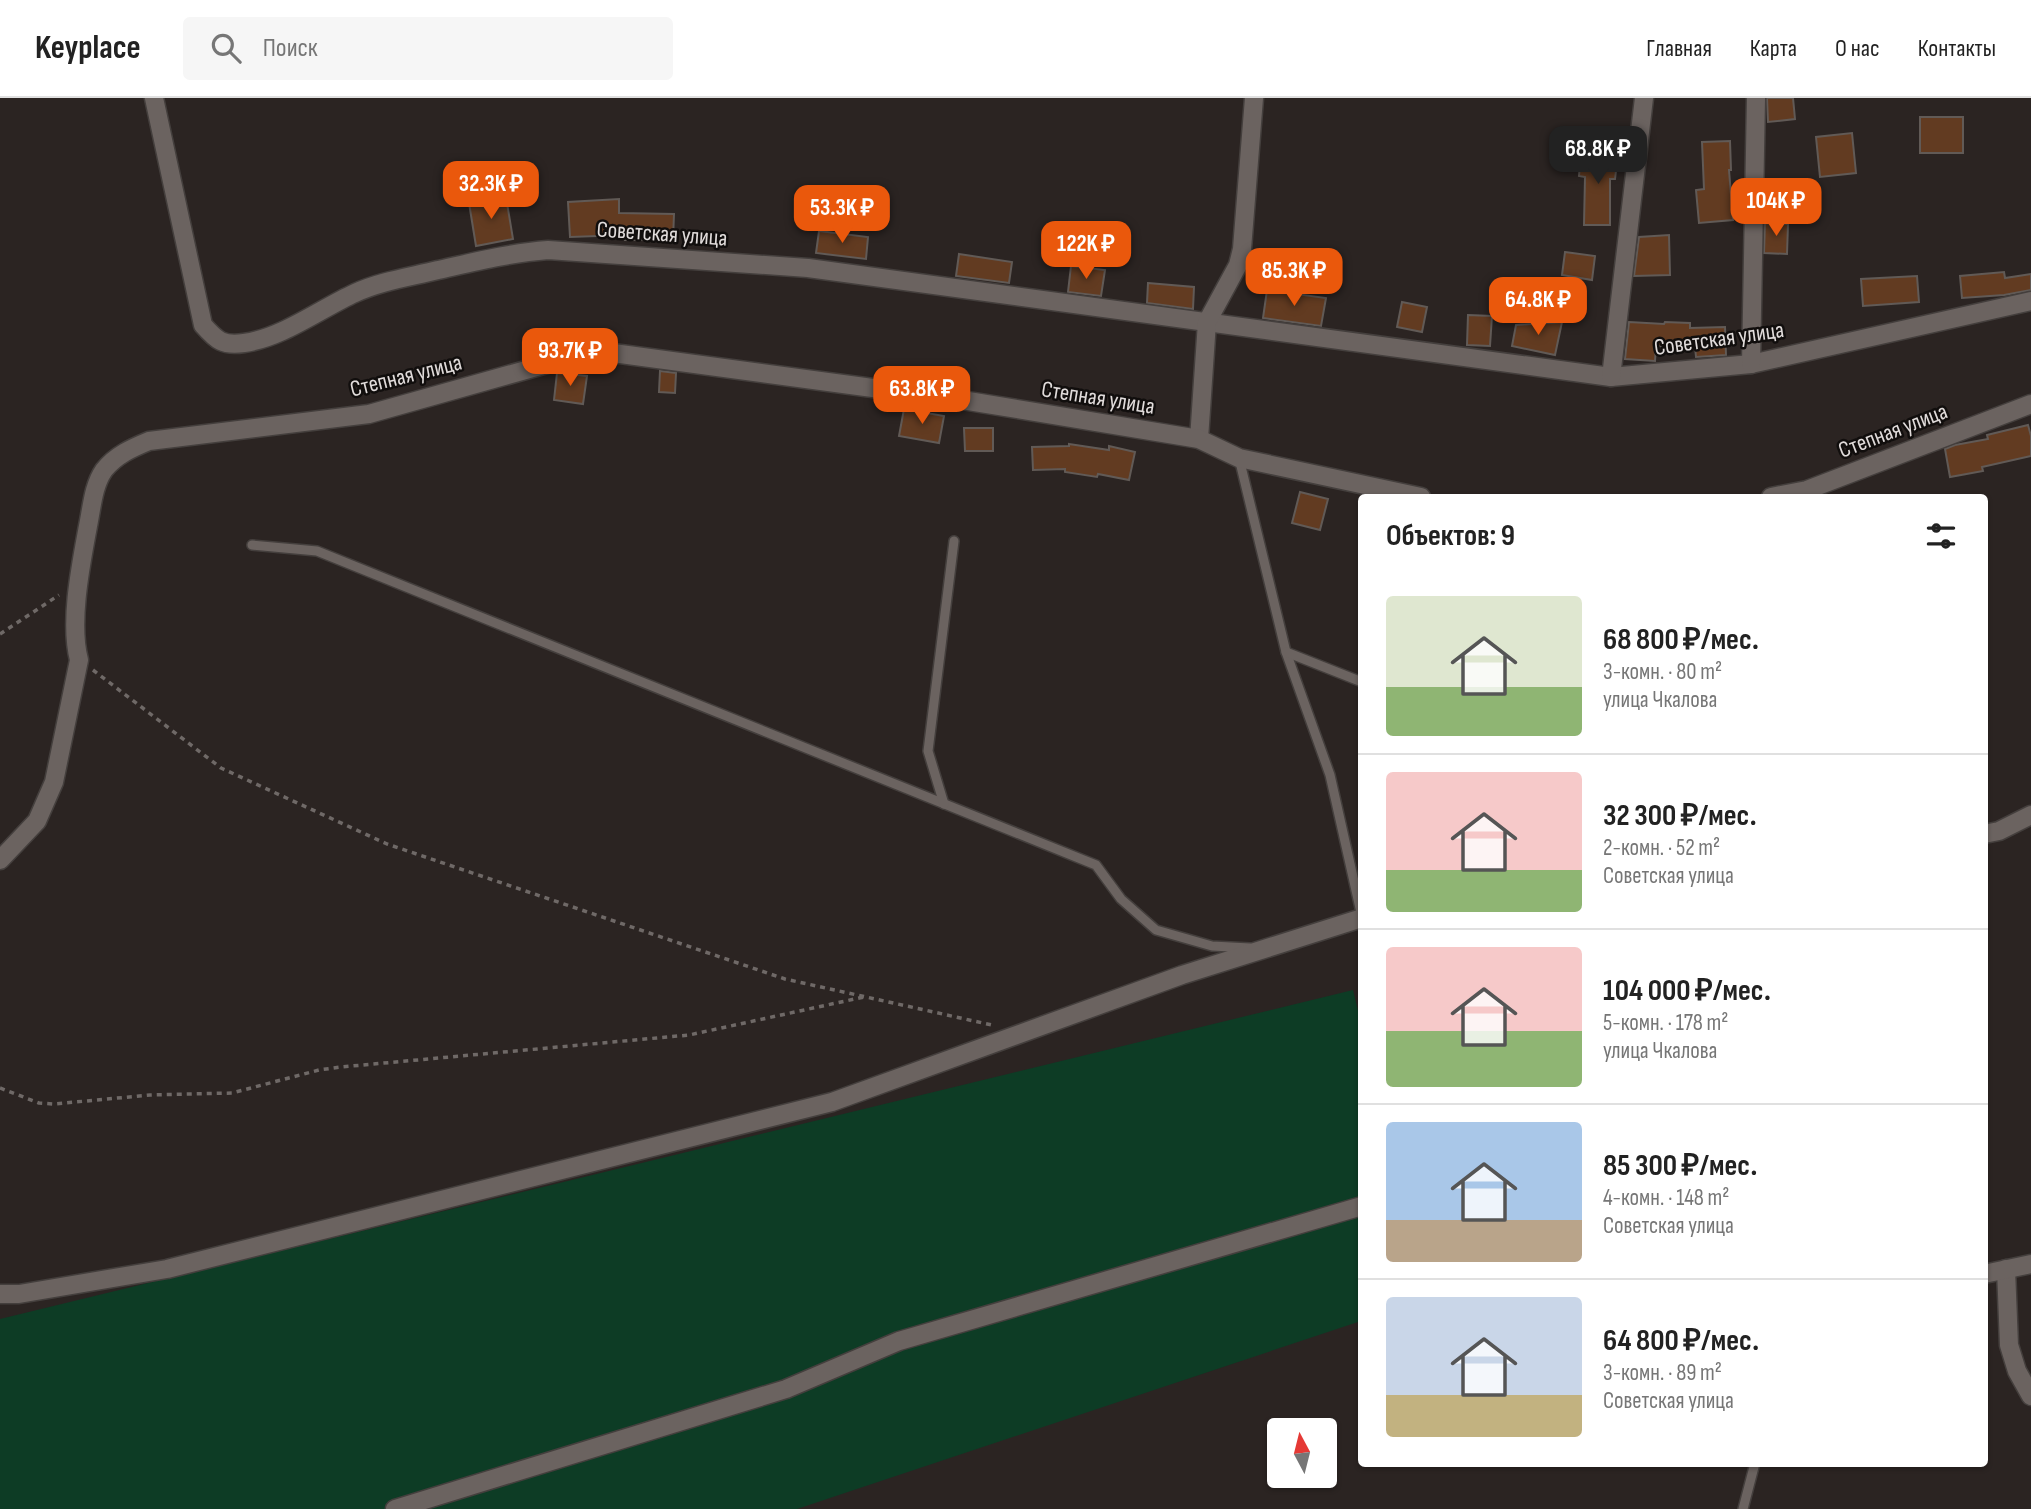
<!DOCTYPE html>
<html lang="ru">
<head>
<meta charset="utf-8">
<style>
	body { margin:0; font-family:"Sofia Sans Condensed",sans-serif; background:#f6f6f6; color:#222; height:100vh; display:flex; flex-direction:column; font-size:26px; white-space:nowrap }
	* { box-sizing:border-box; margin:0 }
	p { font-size:23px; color:#767676 }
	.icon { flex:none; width:38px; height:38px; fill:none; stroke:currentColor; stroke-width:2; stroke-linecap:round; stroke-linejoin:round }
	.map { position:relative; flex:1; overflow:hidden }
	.side { position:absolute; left:1358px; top:396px; width:630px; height:973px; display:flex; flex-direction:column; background:#fff; border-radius:7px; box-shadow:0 2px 5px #0004 }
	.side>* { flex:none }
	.needle { width:46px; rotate:353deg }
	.buttons { position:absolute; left:1267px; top:1320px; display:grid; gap:14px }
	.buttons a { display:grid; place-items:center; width:70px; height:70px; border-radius:7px; background:#fff; box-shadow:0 2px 5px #0004; font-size:35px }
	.price { position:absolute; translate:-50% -60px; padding:0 16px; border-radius:14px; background:#ea580c; color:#fff; font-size:23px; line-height:46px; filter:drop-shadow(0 2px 4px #0008) }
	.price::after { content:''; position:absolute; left:50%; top:42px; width:21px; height:16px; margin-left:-10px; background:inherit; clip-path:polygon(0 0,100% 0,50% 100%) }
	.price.active { background:#222; color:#fff }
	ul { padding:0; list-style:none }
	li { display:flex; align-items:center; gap:21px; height:175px; padding:0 28px }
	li+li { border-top:2px solid #e0e0e0 }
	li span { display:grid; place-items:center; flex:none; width:196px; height:140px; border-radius:7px; color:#555 }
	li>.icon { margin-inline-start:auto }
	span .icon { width:84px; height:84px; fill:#fffc; stroke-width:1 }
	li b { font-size:30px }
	h2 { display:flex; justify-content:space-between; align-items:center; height:84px; padding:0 28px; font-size:30px }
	header { display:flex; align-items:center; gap:42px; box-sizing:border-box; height:98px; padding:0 35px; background:#fff; border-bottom:2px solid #e0e0e0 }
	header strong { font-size:33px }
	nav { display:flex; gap:38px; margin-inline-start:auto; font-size:24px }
	.search { width:490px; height:63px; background:#f6f6f6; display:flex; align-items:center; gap:18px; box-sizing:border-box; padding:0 24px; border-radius:7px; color:#767676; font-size:26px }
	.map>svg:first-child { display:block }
	.green { fill:#0d3c25 }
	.building { fill:#623b21; stroke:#615a56; stroke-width:2 }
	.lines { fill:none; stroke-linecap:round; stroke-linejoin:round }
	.service-casing { stroke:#443f3d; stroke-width:12 }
	.minor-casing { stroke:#443f3d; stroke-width:21 }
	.path { stroke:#6f6967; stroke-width:3.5; stroke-dasharray:5 5; stroke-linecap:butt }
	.service { stroke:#6b6360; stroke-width:9 }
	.minor { stroke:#6b6360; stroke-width:18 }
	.labels { text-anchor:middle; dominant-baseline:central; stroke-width:5; stroke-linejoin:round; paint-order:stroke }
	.street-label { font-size:23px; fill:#e1dcdb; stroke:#110e0d }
</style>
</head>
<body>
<header>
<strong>Keyplace</strong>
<div class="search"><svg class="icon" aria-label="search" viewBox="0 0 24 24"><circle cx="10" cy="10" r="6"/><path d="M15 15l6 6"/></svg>Поиск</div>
<nav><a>Главная</a><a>Карта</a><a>О нас</a><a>Контакты</a></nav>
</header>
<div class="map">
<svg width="2031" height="1411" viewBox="0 0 2031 1411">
	<rect width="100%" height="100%" fill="#2b2422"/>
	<path class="green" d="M1353,892L1361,925V1223L797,1411H0V1221Z"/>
	<g class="building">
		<path d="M1767,0H1793L1795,21L1768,24Z"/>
		<rect x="1920" y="19" width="43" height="36"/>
		<path d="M1852,35L1856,75L1820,79L1816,39Z"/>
		<path d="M1730,43L1731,72H1729L1733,122L1699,125L1696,92L1704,91L1702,44Z"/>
		<path d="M1581,54L1618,57L1615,81H1610V127H1584L1585,79L1579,78Z"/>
		<path d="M506,99L513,141L476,148L469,105Z"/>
		<path d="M619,101V115L674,116L673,142H625L626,137L570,139L568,104Z"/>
		<path d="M1765,125L1788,126L1787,156L1764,155Z"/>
		<path d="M819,133L868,139L866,161L816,155Z"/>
		<path d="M1669,137L1670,177L1634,178L1639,139Z"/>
		<path d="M1565,154L1595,158L1592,182L1562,177Z"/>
		<path d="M959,156L1012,164L1009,185L956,178Z"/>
		<path d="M1071,168L1105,172L1101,198L1068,194Z"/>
		<path d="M2004,174L2005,180L2031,176V192L2004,197L1962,200L1960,178Z"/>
		<path d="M1917,178L1919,204L1863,208L1861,181Z"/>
		<path d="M1148,185L1194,189L1193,211L1147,205Z"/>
		<path d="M1267,192L1326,200L1321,228L1263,220Z"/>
		<path d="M1402,204L1427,209L1422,234L1397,229Z"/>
		<path d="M1468,217L1492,218L1490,248L1467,247Z"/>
		<path d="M1562,224L1555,257L1512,248L1516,227Z"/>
		<path d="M1629,224L1664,226L1665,224L1690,225V230L1725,229L1726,257L1696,259L1695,249L1656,248L1655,263L1625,261Z"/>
		<path d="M660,273L676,275L675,295L659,294Z"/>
		<path d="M557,275L587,278L583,306L554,302Z"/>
		<path d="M904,311L944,318L939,345L899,338Z"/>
		<path d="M2028,327L2031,338V358L1982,369L1983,373L1950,379L1945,351L1955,347L1988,341L1987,337Z"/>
		<path d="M964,330H993V353H965Z"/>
		<path d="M1069,346L1109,352V348L1135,354L1129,382L1098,376L1097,379L1065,374V371L1033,372L1032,349L1069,348Z"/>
		<path d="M1300,394L1328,401L1320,432L1292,425Z"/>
	</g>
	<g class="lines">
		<g class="service-casing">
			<g id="service">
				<path d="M1239,360L1286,554L1330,677L1362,819"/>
				<path d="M252,447L317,453L1096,767L1121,801L1156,832L1212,848L1250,850"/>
				<path d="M1286,554L1362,584"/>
				<path d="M944,706L928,653L954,443"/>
				<path d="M1743,1411L1755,1365"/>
			</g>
		</g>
		<g class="minor-casing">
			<g id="minor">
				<path d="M154,0L203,227C217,243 223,248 244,245C282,240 320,211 355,195C381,183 410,179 438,172C474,164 510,155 548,152L808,170L1611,279L1751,266L2031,203"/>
				<path d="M1751,266L1756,0"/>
				<path d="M1611,279L1644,0"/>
				<path d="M1199,341L1207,224L1238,167L1242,151L1254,0"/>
				<path d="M1771,399L1807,392L2031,306"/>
				<path d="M1984,736L1999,733L2031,717"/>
				<path d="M0,762L37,723L54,684L79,562C69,524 81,466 88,428C92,409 93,388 104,372C116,357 132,350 149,343L369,316L565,261L613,255L962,302L1199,341L1239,360L1421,399"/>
				<path d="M2006,1171L2009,1247L2017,1273L2031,1298"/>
				<path d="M1984,1176L2031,1166"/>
				<path d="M0,1196H19L167,1171L832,1004L1182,877L1362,820"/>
				<path d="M395,1411L786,1291L899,1243L1362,1108"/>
			</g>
		</g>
		<g class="path">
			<path d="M0,536L59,497"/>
			<path d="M93,572L221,670L387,746L785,881L992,927"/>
			<path d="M0,990L39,1005L54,1006L150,997L232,995L319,972L341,969L689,937L864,899"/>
		</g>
		<use href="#service" class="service"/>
		<use href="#minor" class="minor"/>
	</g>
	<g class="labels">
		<g class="street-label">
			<text transform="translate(662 136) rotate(4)">Советская улица</text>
			<text transform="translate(1719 241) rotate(-8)">Советская улица</text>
			<text transform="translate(406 278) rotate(-14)">Степная улица</text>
			<text transform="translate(1098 300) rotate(9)">Степная улица</text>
			<text transform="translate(1893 333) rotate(-21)">Степная улица</text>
		</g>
	</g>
</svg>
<div class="buttons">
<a><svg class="needle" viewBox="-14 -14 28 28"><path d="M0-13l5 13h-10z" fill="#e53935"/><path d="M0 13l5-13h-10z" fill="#767676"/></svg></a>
</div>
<b class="price active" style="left:1598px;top:88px">68.8K ₽</b>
<b class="price" style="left:491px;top:123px">32.3K ₽</b>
<b class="price" style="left:1776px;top:140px">104K ₽</b>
<b class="price" style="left:842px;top:147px">53.3K ₽</b>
<b class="price" style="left:1086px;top:183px">122K ₽</b>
<b class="price" style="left:1294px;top:210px">85.3K ₽</b>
<b class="price" style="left:1538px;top:239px">64.8K ₽</b>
<b class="price" style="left:570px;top:290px">93.7K ₽</b>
<b class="price" style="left:922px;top:328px">63.8K ₽</b>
<section class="side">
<h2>Объектов: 9<svg class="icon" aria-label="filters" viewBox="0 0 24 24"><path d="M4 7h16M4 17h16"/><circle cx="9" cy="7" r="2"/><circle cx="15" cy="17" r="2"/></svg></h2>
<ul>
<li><span style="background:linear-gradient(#dfe7d0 65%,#8fb573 0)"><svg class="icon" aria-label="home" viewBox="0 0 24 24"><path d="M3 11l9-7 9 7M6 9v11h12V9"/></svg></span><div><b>68 800 ₽/мес.</b><p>3-комн. · 80 m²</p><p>улица Чкалова</p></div></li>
<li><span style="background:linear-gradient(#f6c9c9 70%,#8fb573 0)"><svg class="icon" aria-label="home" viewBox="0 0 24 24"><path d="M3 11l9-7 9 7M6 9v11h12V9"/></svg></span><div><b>32 300 ₽/мес.</b><p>2-комн. · 52 m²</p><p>Советская улица</p></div></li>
<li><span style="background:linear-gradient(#f6c9c9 60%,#8fb573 0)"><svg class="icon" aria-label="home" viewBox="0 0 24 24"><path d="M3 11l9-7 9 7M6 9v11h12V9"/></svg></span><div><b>104 000 ₽/мес.</b><p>5-комн. · 178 m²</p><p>улица Чкалова</p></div></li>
<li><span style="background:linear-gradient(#a9c7e8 70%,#b9a48a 0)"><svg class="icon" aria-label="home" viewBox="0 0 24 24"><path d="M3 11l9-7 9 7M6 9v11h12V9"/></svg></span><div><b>85 300 ₽/мес.</b><p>4-комн. · 148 m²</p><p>Советская улица</p></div></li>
<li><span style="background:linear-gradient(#c9d6e8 70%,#c2b280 0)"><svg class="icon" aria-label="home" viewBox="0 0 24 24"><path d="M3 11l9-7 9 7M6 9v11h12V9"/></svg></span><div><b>64 800 ₽/мес.</b><p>3-комн. · 89 m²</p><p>Советская улица</p></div></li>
</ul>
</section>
</div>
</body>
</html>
